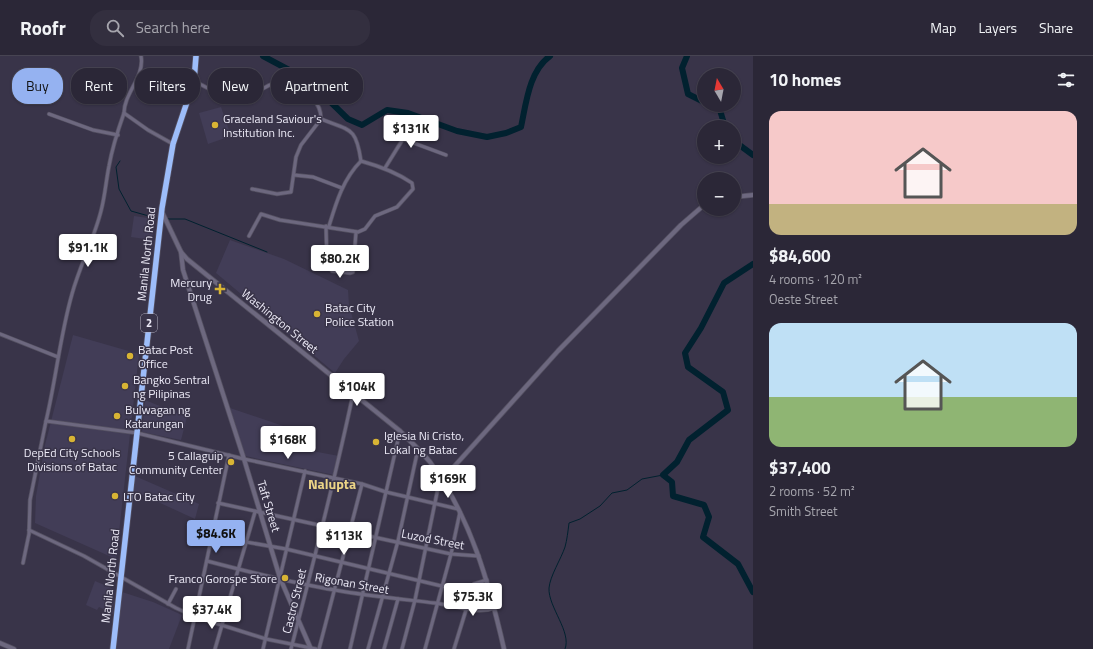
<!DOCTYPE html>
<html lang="en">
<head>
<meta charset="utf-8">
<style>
	body { margin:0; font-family:"Titillium Web",sans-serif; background:#332f3f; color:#f1f3f6; height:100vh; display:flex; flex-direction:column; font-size:15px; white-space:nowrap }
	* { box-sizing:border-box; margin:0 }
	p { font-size:13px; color:#a6a5ad }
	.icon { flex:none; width:22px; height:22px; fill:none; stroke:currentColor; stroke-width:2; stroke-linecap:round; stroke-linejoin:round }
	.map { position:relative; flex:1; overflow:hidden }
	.details { display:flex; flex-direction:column; background:#2b2737; width:340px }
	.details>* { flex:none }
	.guide { position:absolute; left:12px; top:12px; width:380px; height:36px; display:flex; gap:8px }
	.needle { width:26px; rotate:350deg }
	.controls { position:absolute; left:697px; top:12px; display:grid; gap:8px }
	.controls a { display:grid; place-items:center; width:44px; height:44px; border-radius:50%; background:#2b2737; box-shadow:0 1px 3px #0004,0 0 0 1px #474452; font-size:20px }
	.price { position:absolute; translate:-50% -34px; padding:0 9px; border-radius:4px; background:#fff; color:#222; font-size:13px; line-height:26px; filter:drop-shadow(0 1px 2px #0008) }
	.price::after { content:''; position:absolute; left:50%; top:24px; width:12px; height:9px; margin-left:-6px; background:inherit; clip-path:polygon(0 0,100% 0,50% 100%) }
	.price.selected { background:#95b2f1; color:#111 }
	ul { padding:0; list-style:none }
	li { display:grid; align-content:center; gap:8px; height:212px; padding:0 16px }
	li span { display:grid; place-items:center; height:124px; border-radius:12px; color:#555 }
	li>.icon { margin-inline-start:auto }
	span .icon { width:72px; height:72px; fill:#fffc; stroke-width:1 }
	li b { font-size:17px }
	h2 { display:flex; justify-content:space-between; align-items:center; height:48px; padding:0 16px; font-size:17px }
	.tag { padding:0 14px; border-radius:16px; background:#2b2737; box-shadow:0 1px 3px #0004,0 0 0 1px #474452; font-size:14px; line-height:36px }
	.tag.selected { background:#95b2f1; color:#111 }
	header { display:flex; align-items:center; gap:24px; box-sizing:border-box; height:56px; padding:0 20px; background:#2b2737; border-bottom:1px solid #474452 }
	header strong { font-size:19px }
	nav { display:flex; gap:22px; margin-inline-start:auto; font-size:14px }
	.search { width:280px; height:36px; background:#332f3f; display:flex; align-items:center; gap:10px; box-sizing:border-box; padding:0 14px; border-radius:16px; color:#a6a5ad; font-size:15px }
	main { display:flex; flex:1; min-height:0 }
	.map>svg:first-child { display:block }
	.built { fill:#423d57 }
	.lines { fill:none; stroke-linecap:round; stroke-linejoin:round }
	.stream { stroke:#01212f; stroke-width:1 }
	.river { stroke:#01212f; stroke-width:6 }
	.street-casing { stroke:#555162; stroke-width:4.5 }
	.secondary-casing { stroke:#555162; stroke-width:5.5 }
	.highway-casing { stroke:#555162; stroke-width:7 }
	.street { stroke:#6d687f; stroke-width:3 }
	.secondary { stroke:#6d687f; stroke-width:4 }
	.highway { stroke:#9dbdfa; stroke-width:5.5 }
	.poi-dot { fill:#d8b434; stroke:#393449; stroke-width:1.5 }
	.labels { text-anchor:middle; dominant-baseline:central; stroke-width:3; stroke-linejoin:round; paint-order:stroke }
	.shield { fill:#393449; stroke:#b6b3c3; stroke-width:1 }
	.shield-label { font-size:11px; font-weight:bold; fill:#eceaf7 }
	.poi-label { font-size:12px; fill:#eceaf7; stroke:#393449; text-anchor:start }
	.street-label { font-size:12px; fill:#eceaf7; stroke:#393449 }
	.quarter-label { font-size:14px; font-weight:bold; fill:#ecd487; stroke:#393449 }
</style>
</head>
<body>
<header>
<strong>Roofr</strong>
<div class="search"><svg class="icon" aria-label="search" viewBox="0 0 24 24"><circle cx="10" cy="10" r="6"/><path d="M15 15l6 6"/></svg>Search here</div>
<nav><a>Map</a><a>Layers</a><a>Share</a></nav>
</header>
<main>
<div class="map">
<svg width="753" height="593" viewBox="0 0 753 593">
	<rect width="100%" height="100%" fill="#393449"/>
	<g class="built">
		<path d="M221,51L231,80L208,88L199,57Z"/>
		<path d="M134,160L155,163L152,184L131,181Z"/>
		<path d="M230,184L284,203L348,234L349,249L359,285L344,303L335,317L216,217Z"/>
		<path d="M73,279L139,298L116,503L35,467L36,440L45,389Z"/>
		<path d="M145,344L187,361L181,384L142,376Z"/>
		<path d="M230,352L307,378V394L339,400L334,419L245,400Z"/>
		<path d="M135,420L199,448L195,463L134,435Z"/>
		<path d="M95,525L114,533L113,558L99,551L97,554L86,549Z"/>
		<path d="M122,536L153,546L182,559L169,593H115Z"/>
	</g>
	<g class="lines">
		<g class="stream">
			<path d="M120,105L116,111L119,133L131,155L156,162"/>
			<path d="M168,163H185L267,196"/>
			<path d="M565,593C572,576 548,551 549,532C550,520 561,503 565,491C567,484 568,475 569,467L580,463L600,450L612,437L627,434L642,423L663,419"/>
		</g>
		<g class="river">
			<path d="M263,0L308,24L348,63L362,69L387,54L408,57L457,75L487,81L506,77L521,71C526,48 529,15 550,0"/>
			<path d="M687,0L682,12L688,38L704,46"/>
			<path d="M711,49L720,54L725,71"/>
			<path d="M734,85L753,99"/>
			<path d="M753,208L724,227L701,272L685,297L688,311L723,336L728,354L689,384L677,406L663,419L672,426L673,440L704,449L709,461L703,481L738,508L753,536"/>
		</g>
		<g class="street-casing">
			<g id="street">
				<path d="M141,0C145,21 124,37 124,57L148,74L173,88"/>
				<path d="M194,25L223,40C235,42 249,39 260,34C265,32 271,27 277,27C282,27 287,30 292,31C308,37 321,45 321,63L301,89L296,101L291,136L277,138L252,133"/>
				<path d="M49,58L93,74L118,79"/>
				<path d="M385,112L403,83L446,99"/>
				<path d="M294,119L313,121L342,132"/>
				<path d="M326,170L327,208L332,215L350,217L353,216L356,176"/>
				<path d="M329,170C336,147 343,123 361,105"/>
				<path d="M249,180L261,158L280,164L358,176L365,173L375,160L397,151L413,133L412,127C396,116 379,110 361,105C356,71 351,75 321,63"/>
				<path d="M0,278L58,301"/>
				<path d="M46,365C56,323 60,280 72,238C80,209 94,183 101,155C105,140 106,125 109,110C112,93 118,74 124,57"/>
				<path d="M218,447L451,498L479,500"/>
				<path d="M29,474L84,500L176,552L196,561L266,583L316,593"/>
				<path d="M212,480L286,493L471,537"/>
				<path d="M207,505C249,516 292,527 335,534C368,540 401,543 435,547C454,549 476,559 495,552"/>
				<path d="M23,507L29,478L30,444L46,365L137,377L244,403L362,428L386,436L458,453"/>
				<path d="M168,548L176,533"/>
				<path d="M188,593L229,399"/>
				<path d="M215,593L255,456"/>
				<path d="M263,593L305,415"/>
				<path d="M291,593C313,508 335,424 353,338"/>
				<path d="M319,593L362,428"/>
				<path d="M350,593L400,375"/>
				<path d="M368,593L398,485L418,393"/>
				<path d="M384,593L398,543"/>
				<path d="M402,593L415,544L438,432L442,424"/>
				<path d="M425,593L451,498L460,456"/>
				<path d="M454,593L474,528L487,524"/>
			</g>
		</g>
		<g class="secondary-casing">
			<g id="secondary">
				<path d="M734,141L753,139"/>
				<path d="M162,156L181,196L187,203L400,375C410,385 421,395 430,406C471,462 489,527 504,593"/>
				<path d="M181,196L183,214L244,403L280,522L311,593"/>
				<path d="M442,424L558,295L681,169L704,149"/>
				<path d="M0,587L14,593"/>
			</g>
		</g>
		<g class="highway-casing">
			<path id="highway" d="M113,593L162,152L173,88L194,25L196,0"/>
		</g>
		<use href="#street" class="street"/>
		<use href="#secondary" class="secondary"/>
		<use href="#highway" class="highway"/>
	</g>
	<g class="poi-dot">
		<circle cx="215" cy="69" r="4"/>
		<path d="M218 227h4v4h4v4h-4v4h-4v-4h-4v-4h4z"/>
		<circle cx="317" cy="258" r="4"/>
		<circle cx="130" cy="300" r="4"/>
		<circle cx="125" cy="330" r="4"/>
		<circle cx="117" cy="360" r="4"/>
		<circle cx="72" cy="383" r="4"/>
		<circle cx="376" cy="386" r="4"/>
		<circle cx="231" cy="406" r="4"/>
		<circle cx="115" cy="440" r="4"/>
		<circle cx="285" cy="522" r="4"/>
	</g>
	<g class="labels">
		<rect class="shield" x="141" y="258" width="16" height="18" rx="3"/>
		<g class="shield-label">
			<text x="149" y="267">2</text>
		</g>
		<g class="poi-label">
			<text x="223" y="62">Graceland Saviour's<tspan x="223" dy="14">Institution Inc.</tspan></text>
			<text x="212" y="226" text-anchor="end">Mercury<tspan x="212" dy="14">Drug</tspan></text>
			<text x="325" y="251">Batac City<tspan x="325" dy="14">Police Station</tspan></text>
			<text x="138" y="293">Batac Post<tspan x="138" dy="14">Office</tspan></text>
			<text x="133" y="323">Bangko Sentral<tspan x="133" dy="14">ng Pilipinas</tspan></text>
			<text x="125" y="353">Bulwagan ng<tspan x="125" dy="14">Katarungan</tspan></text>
			<text x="384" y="379">Iglesia Ni Cristo,<tspan x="384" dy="14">Lokal ng Batac</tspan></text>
			<text x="72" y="396" text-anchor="middle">DepEd City Schools<tspan x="72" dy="14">Divisions of Batac</tspan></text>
			<text x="223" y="399" text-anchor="end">5 Callaguip<tspan x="223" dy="14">Community Center</tspan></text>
			<text x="123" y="440">LTO Batac City</text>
			<text x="277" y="522" text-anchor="end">Franco Gorospe Store</text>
		</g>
		<g class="street-label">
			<text transform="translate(146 198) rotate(-84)">Manila North Road</text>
			<text transform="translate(280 265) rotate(39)">Washington Street</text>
			<text transform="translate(269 450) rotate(73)">Taft Street</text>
			<text transform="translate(433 483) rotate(11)">Luzod Street</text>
			<text transform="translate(110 520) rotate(-84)">Manila North Road</text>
			<text transform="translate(352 527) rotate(10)">Rigonan Street</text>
			<text transform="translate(294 545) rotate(-76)">Castro Street</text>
		</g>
		<g class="quarter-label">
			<text x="332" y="427">Nalupta</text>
		</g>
	</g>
</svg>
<div class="controls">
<a><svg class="needle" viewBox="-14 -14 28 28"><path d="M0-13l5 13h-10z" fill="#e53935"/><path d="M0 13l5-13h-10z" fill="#a6a5ad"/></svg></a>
<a>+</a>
<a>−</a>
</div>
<b class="price" style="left:411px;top:93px">$131K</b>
<b class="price" style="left:88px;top:212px">$91.1K</b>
<b class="price" style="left:340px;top:223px">$80.2K</b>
<b class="price" style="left:357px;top:351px">$104K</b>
<b class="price" style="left:288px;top:404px">$168K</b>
<b class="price" style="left:448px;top:443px">$169K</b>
<b class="price selected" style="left:216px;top:498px">$84.6K</b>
<b class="price" style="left:344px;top:500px">$113K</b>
<b class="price" style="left:473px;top:561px">$75.3K</b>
<b class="price" style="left:212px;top:574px">$37.4K</b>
<div class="guide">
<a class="tag selected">Buy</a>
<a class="tag">Rent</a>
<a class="tag">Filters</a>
<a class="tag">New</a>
<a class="tag">Apartment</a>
</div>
</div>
<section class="details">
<h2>10 homes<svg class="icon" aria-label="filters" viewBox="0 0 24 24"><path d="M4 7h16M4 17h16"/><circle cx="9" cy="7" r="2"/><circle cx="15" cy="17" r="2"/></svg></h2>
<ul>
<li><span style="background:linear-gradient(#f6c9c9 75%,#c2b280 0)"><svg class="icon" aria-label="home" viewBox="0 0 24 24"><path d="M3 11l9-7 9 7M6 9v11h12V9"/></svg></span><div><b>$84,600</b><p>4 rooms · 120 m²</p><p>Oeste Street</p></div></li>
<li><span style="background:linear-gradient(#bfe0f5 60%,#8fb573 0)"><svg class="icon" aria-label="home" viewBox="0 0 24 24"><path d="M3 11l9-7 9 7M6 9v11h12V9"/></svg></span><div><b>$37,400</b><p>2 rooms · 52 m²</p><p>Smith Street</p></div></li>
</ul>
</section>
</main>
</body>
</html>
